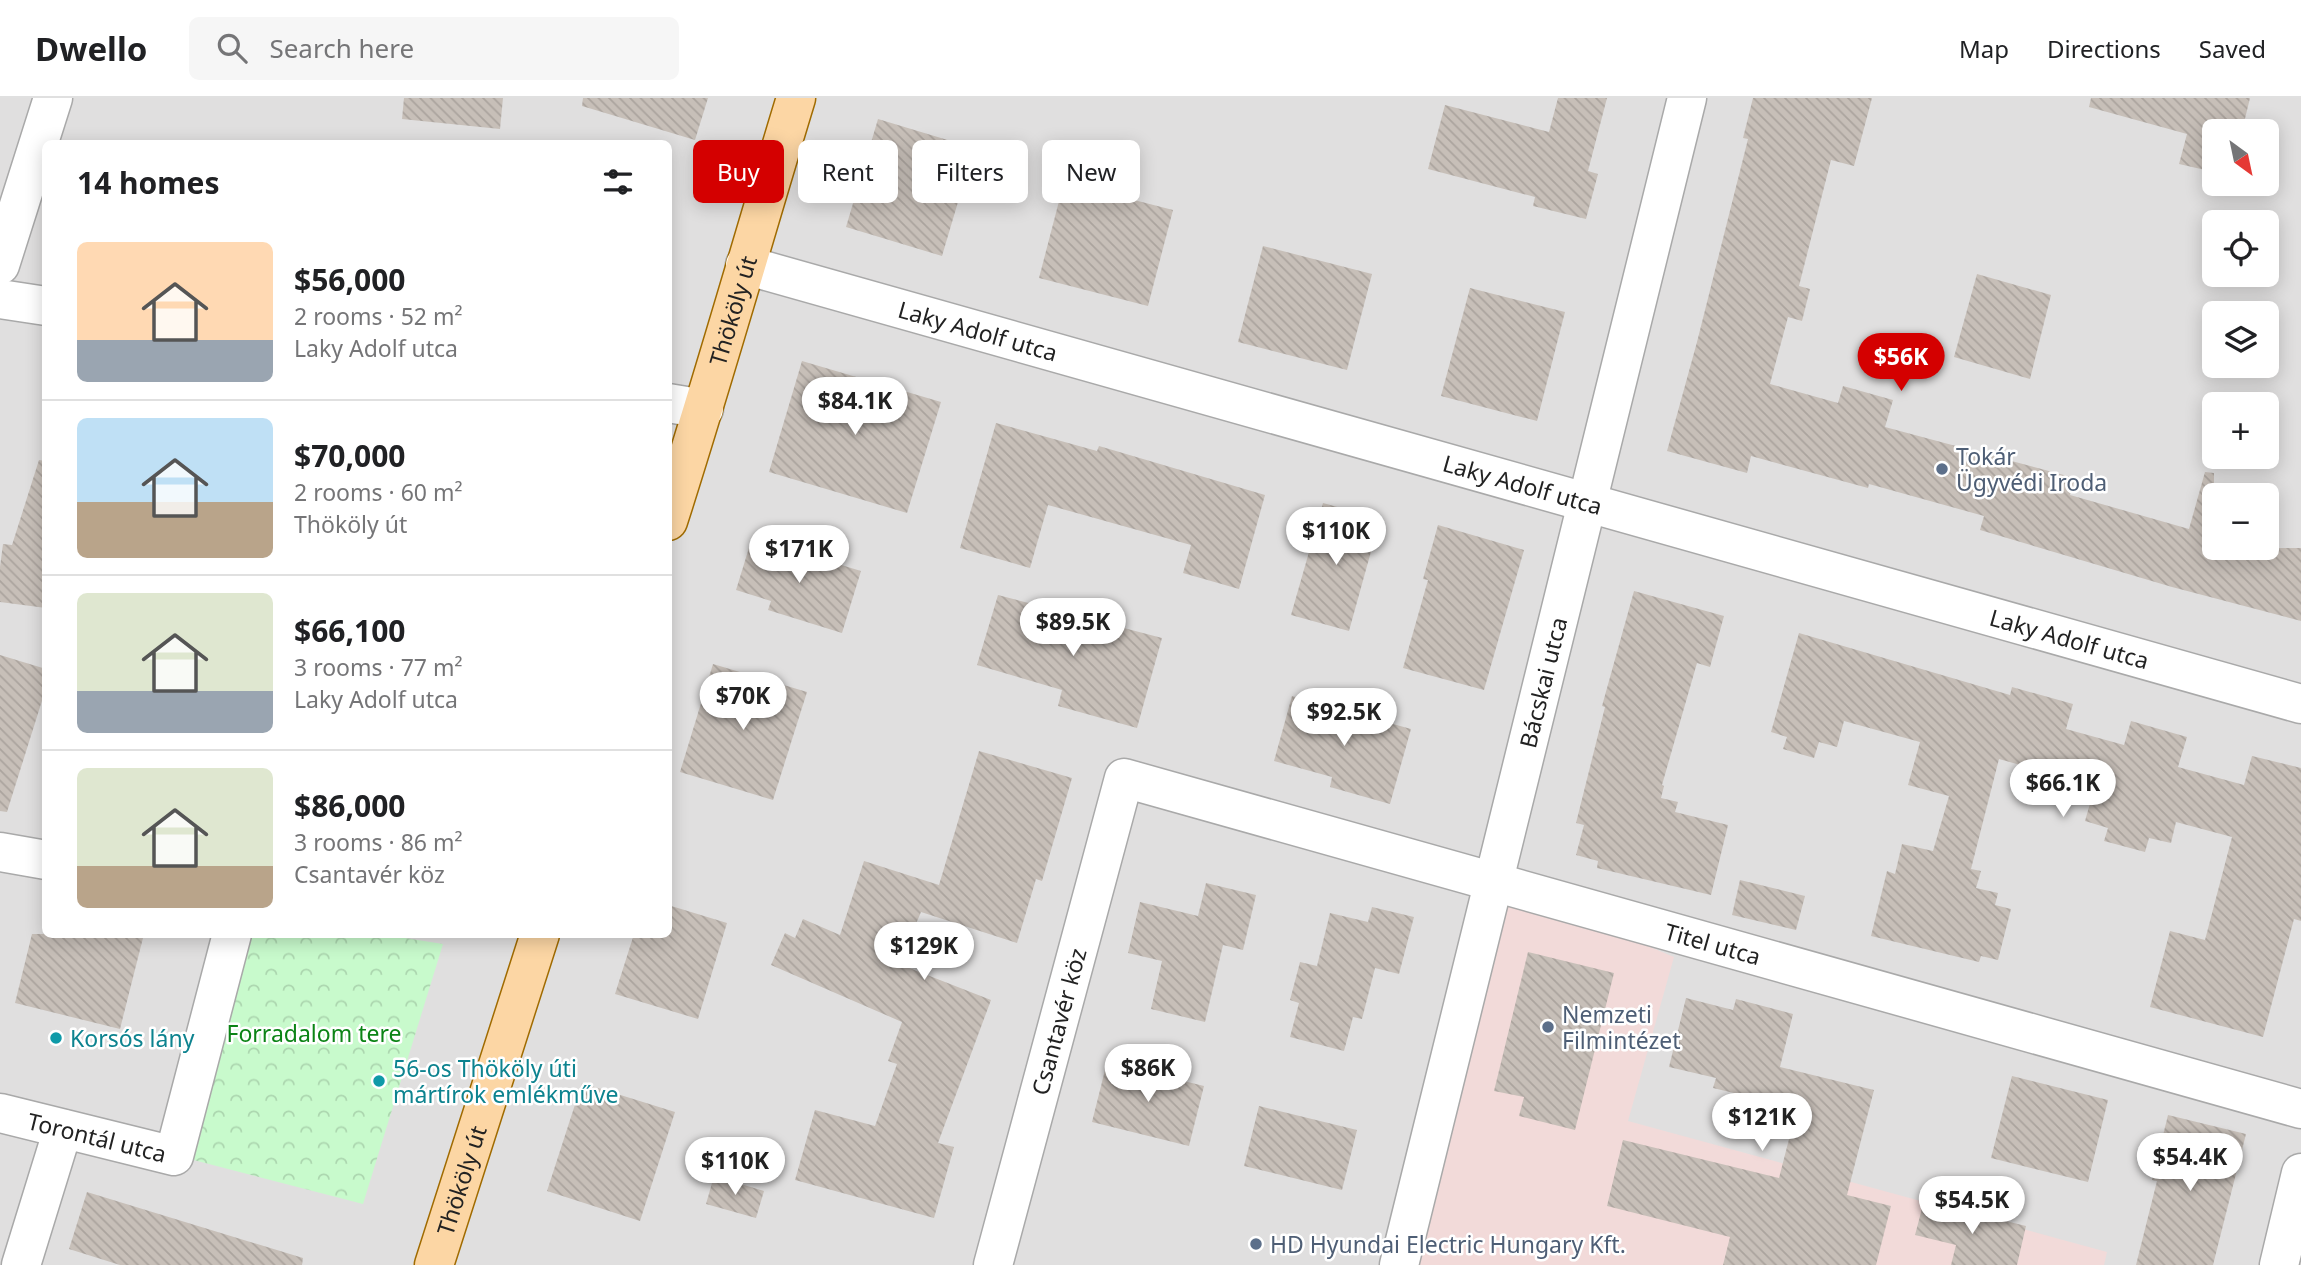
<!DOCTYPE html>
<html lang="en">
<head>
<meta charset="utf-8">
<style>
	body { margin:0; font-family:"Noto Sans",sans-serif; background:#f6f6f6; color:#202124; height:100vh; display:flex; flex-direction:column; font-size:26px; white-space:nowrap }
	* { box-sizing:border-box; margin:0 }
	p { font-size:23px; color:#757577 }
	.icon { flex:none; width:38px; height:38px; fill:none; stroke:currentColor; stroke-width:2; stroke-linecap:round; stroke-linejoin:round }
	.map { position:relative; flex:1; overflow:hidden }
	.sheet { position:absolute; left:42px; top:42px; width:630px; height:798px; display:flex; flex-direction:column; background:#fff; border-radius:10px; box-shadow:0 4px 18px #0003 }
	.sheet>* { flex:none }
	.top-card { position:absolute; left:693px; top:42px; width:665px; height:63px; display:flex; gap:14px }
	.needle { width:46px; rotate:147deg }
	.buttons { position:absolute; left:2202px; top:21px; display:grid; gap:14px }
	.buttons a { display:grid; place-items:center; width:77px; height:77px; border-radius:10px; background:#fff; box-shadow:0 4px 18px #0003; font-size:35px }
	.price { position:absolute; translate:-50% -60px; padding:0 16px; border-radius:24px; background:#fff; color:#222; font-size:23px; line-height:46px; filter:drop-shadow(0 2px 4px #0008) }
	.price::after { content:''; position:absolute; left:50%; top:42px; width:21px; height:16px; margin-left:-10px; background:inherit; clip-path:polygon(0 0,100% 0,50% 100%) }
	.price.on { background:#d40000; color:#fff }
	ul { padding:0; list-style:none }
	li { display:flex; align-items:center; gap:21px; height:175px; padding:0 35px }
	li+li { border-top:2px solid #e0e0e0 }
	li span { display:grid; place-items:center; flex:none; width:196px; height:140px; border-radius:10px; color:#555 }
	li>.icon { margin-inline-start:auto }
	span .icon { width:84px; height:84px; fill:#fffc; stroke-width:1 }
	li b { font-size:30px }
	h2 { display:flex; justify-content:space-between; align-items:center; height:84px; padding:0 35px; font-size:30px }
	.tag { padding:0 24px; border-radius:10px; background:#fff; box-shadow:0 4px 18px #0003; font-size:24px; line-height:63px }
	.tag.on { background:#d40000; color:#fff }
	header { display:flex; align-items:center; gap:42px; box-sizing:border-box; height:98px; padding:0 35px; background:#fff; border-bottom:2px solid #e0e0e0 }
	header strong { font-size:33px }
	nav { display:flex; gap:38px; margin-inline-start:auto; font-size:24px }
	.search { width:490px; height:63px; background:#f6f6f6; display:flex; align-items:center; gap:18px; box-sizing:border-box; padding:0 24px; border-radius:10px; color:#757577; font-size:26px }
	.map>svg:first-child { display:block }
	.residential { fill:#e0dfdf; fill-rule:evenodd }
	.commercial { fill:#f2dad9 }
	.park { fill:url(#park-crowns) }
	.building { fill:url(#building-back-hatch) }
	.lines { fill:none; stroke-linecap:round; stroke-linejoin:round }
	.minor-casing { stroke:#a9a9a9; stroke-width:41 }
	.major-casing { stroke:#a06b00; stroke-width:41 }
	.minor { stroke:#fff; stroke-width:38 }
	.major { stroke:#fcd6a4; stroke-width:38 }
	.service-dot { fill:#5c6f8a; stroke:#fff; stroke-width:2.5 }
	.culture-dot { fill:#0f9aa8; stroke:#fff; stroke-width:2.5 }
	.labels { text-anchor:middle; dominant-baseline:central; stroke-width:5; stroke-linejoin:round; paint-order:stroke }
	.street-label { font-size:23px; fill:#222; stroke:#fff }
	.service-label { font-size:23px; fill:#4e5e75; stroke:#fff; text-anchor:start }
	.park-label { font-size:23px; fill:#0c8416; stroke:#fff }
	.culture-label { font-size:23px; fill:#0d838f; stroke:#fff; text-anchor:start }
</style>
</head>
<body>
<header>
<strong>Dwello</strong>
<div class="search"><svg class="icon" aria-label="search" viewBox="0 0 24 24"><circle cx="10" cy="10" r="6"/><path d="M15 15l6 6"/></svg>Search here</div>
<nav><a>Map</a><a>Directions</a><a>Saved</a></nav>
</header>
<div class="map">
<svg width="2301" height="1167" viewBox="0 0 2301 1167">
	<defs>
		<pattern id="park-crowns" width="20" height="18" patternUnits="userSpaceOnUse" patternTransform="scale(1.75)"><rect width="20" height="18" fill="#c8facc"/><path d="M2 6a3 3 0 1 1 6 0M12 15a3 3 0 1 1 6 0" fill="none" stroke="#acd6af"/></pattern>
		<pattern id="building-back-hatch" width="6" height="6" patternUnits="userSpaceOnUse" patternTransform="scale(1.75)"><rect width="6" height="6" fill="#c7bfb8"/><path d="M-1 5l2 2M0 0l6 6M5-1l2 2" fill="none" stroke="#aba49e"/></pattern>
	</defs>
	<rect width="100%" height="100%" fill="#f2efe9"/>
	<path class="residential" d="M0,0H2301V1167H0ZM2214,33H2266V86H2214ZM46,46H668V836H46ZM2214,124H2266V177H2214ZM2214,215H2266V268H2214ZM2214,306H2266V359H2214ZM2214,397H2266V450H2214Z"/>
	<path class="commercial" d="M1493,783L1674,859L1628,1023L2107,1154L2104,1167H1399Z"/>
	<path class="park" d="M241,837H386L443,846L363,1106L182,1059Z"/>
	<g class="building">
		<path d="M404,0H503L500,31L402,21Z"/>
		<path d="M583,0H708L695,42L582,8Z"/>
		<path d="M1558,0H1607L1588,73L1598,76L1586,121L1533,108L1535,99L1428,71L1445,7L1549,34Z"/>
		<path d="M1753,0H1872L1854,68L1831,62L1799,188L1810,191L1802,223L1788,219L1770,286L1838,305L1843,288L1893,302L1885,329L2075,380L2070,397L2189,431L2205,374L2214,375V450H2301V523L2172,489L1980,432L1984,418L1869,386L1868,390L1751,358L1747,375L1667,353L1697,244L1748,41L1743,40Z"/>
		<path d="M2091,0H2250L2242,33H2214V74L2179,66L2187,36L2089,9Z"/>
		<path d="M878,21L974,50L942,158L846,129Z"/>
		<path d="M1064,84L1173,112L1148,208L1039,180Z"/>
		<path d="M1263,148L1372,176L1347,272L1238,244Z"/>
		<path d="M1977,176L2051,197L2030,281L1954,259Z"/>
		<path d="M1470,190L1565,214L1537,323L1441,298Z"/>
		<path d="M802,263L941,304L907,415L769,374Z"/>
		<path d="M996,325L1097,353L1099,348L1265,397L1239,491L1183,475L1191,447L1048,407L1030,470L960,450Z"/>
		<path d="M39,362L46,363V510L0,504V469L3,446L12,447Z"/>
		<path d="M1323,405L1380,421L1349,533L1291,517Z"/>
		<path d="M1438,427L1524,452L1484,592L1403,570L1428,482L1423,481Z"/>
		<path d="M752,440L861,473L842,535L768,512L771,503L736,492Z"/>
		<path d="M1634,493L1724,518L1710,569L1697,565L1662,687L1664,688L1661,700L1678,704L1675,714L1728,727L1711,797L1597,770L1598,763L1576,757L1584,727L1576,725L1605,609L1602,608Z"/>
		<path d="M998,497L1162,540L1137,630L1058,608L1062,592L977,567Z"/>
		<path d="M1799,535L2010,597L2012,589L2073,606L2066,631L2124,647L2131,623L2187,639L2178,669L2244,687L2252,658L2301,670V823L2294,821L2263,939L2150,909L2170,833L2205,842L2232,739L2176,724L2171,745L2149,740L2145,754L2104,743L2108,730L2085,723L2095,688L1999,661L1971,771L1981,773L1976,790L1998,795L1995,807L2011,811L1998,862L1981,858L1979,864L1871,838L1887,773L1895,776L1902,746L1933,753L1949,698L1908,687L1920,644L1844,623L1837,649L1819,644L1814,660L1783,651L1787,639L1771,634Z"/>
		<path d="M0,557L46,571V590L7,714L0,713Z"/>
		<path d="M713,566L807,594L773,702L680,674Z"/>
		<path d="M1292,598L1411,631L1390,706L1330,689L1332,679L1274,663Z"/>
		<path d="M979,653L1072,680L1042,783L1036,781L1017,845L921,814L899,866L991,902L938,1045L954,1049L934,1120L795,1082L815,1012L875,1028L897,966L888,963L902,924L771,867L785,835L795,840L803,821L840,837L864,763L939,787Z"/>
		<path d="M1740,782L1805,798L1796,832L1732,817Z"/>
		<path d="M1206,785L1256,797L1243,852L1223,847L1205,924L1151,911L1162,863L1128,855L1140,804L1198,818Z"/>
		<path d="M668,807L727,825L698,921L615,896L634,836H668Z"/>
		<path d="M1372,809L1414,819L1399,876L1375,870L1362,921L1353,919L1344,953L1290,939L1299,905L1290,902L1300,864L1317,868L1330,815L1368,824Z"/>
		<path d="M32,836H144L120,931L15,905Z"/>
		<path d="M1528,854L1614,875L1575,1032L1519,1018L1524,999L1494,993Z"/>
		<path d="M1686,900L1733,912L1736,901L1793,916L1780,969L1874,992L1847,1097L1891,1108L1876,1167H1723L1730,1139L1607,1108L1623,1042L1779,1080L1797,1010L1713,990L1716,980L1669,969Z"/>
		<path d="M1107,964L1204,988L1189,1048L1092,1024Z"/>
		<path d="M2012,978L2108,1002L2088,1084L1991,1060Z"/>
		<path d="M582,985L675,1014L640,1123L547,1093Z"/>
		<path d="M1259,1008L1357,1032L1342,1092L1244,1068Z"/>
		<path d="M2168,1017L2246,1036L2213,1167H2136L2157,1083L2152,1082Z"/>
		<path d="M714,1078L764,1093L756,1120L706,1106Z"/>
		<path d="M87,1094L303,1160L302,1167H120L69,1151Z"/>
		<path d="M1924,1103L2026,1128L2017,1167H1951L1956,1147L1915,1137Z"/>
	</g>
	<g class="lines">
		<g class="minor-casing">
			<g id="minor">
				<path d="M0,167L53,0"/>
				<path id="s1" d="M745,167L2301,606"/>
				<path d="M0,201L46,208"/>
				<path d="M668,305L704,311"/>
				<path d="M0,754L46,762"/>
				<path id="s2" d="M0,1015L174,1058L232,836"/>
				<path d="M21,1167L63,1031"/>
				<path id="s3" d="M993,1167L1124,680L2301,1011"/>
				<path id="s4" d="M1399,1167L1687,0"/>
				<path d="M2279,1167L2301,1075"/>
			</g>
		</g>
		<g class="major-casing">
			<g id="major">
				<path id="s5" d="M668,423C713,283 753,141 796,0"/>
				<path id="s6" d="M434,1167L540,836"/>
			</g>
		</g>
		<use href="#minor" class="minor"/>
		<use href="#major" class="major"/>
	</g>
	<g class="service-dot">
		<circle cx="1942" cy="371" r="7"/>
		<circle cx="1548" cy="929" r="7"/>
		<circle cx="1256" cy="1146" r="7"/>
	</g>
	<g class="culture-dot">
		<circle cx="56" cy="940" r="7"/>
		<circle cx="379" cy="983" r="7"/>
	</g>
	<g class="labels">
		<g class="street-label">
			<text stroke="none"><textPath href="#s5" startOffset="220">Thököly út</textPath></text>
			<text stroke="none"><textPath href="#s1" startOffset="242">Laky Adolf utca</textPath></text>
			<text stroke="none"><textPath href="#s1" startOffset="808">Laky Adolf utca</textPath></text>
			<text stroke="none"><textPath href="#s1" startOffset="1376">Laky Adolf utca</textPath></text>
			<text stroke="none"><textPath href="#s4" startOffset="600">Bácskai utca</textPath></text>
			<text stroke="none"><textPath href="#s3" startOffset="1116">Titel utca</textPath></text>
			<text stroke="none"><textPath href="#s3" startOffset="252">Csantavér köz</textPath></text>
			<text stroke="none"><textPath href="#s2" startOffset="100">Torontál utca</textPath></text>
			<text stroke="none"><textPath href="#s6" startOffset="89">Thököly út</textPath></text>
		</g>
		<g class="service-label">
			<text x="1956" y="358">Tokár<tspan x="1956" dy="26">Ügyvédi Iroda</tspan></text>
			<text x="1562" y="916">Nemzeti<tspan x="1562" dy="26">Filmintézet</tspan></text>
			<text x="1270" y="1146">HD Hyundai Electric Hungary Kft.</text>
		</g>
		<g class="park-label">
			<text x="314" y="935">Forradalom tere</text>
		</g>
		<g class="culture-label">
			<text x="70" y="940">Korsós lány</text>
			<text x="393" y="970">56-os Thököly úti<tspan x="393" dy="26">mártírok emlékműve</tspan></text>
		</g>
	</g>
</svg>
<div class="buttons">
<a><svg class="needle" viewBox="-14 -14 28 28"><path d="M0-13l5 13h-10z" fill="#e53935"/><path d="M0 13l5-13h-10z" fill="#757577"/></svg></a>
<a><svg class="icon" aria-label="locate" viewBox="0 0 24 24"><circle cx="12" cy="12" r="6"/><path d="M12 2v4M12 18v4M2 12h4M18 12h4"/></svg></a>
<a><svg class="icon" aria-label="layers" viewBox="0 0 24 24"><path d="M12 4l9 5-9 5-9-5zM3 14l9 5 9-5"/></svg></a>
<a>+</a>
<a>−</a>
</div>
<b class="price on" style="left:1901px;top:295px">$56K</b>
<b class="price" style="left:855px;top:339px">$84.1K</b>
<b class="price" style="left:1336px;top:469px">$110K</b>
<b class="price" style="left:799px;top:487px">$171K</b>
<b class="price" style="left:1073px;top:560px">$89.5K</b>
<b class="price" style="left:743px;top:634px">$70K</b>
<b class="price" style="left:1344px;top:650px">$92.5K</b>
<b class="price" style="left:2063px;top:721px">$66.1K</b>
<b class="price" style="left:924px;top:884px">$129K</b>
<b class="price" style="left:1148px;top:1006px">$86K</b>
<b class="price" style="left:1762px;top:1055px">$121K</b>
<b class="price" style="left:2190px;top:1095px">$54.4K</b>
<b class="price" style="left:735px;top:1099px">$110K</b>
<b class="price" style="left:1972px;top:1138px">$54.5K</b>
<div class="top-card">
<a class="tag on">Buy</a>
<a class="tag">Rent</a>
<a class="tag">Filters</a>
<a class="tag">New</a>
</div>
<section class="sheet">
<h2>14 homes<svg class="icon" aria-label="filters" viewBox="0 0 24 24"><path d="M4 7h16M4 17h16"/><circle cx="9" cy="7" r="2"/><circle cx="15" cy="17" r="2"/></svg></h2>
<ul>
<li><span style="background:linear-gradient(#ffd9b3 70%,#9aa5b1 0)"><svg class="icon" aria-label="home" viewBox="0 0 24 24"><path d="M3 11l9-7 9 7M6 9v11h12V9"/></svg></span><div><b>$56,000</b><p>2 rooms · 52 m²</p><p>Laky Adolf utca</p></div></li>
<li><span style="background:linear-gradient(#bfe0f5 60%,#b9a48a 0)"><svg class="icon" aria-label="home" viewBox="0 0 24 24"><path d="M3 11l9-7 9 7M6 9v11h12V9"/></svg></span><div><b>$70,000</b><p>2 rooms · 60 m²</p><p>Thököly út</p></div></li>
<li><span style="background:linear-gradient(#dfe7d0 70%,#9aa5b1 0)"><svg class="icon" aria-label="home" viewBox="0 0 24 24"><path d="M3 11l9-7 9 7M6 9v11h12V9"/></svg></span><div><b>$66,100</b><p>3 rooms · 77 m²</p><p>Laky Adolf utca</p></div></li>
<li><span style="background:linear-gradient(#dfe7d0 70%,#b9a48a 0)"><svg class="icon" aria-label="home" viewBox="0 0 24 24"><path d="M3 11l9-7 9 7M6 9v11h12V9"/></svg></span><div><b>$86,000</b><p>3 rooms · 86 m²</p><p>Csantavér köz</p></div></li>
</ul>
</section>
</div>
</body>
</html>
